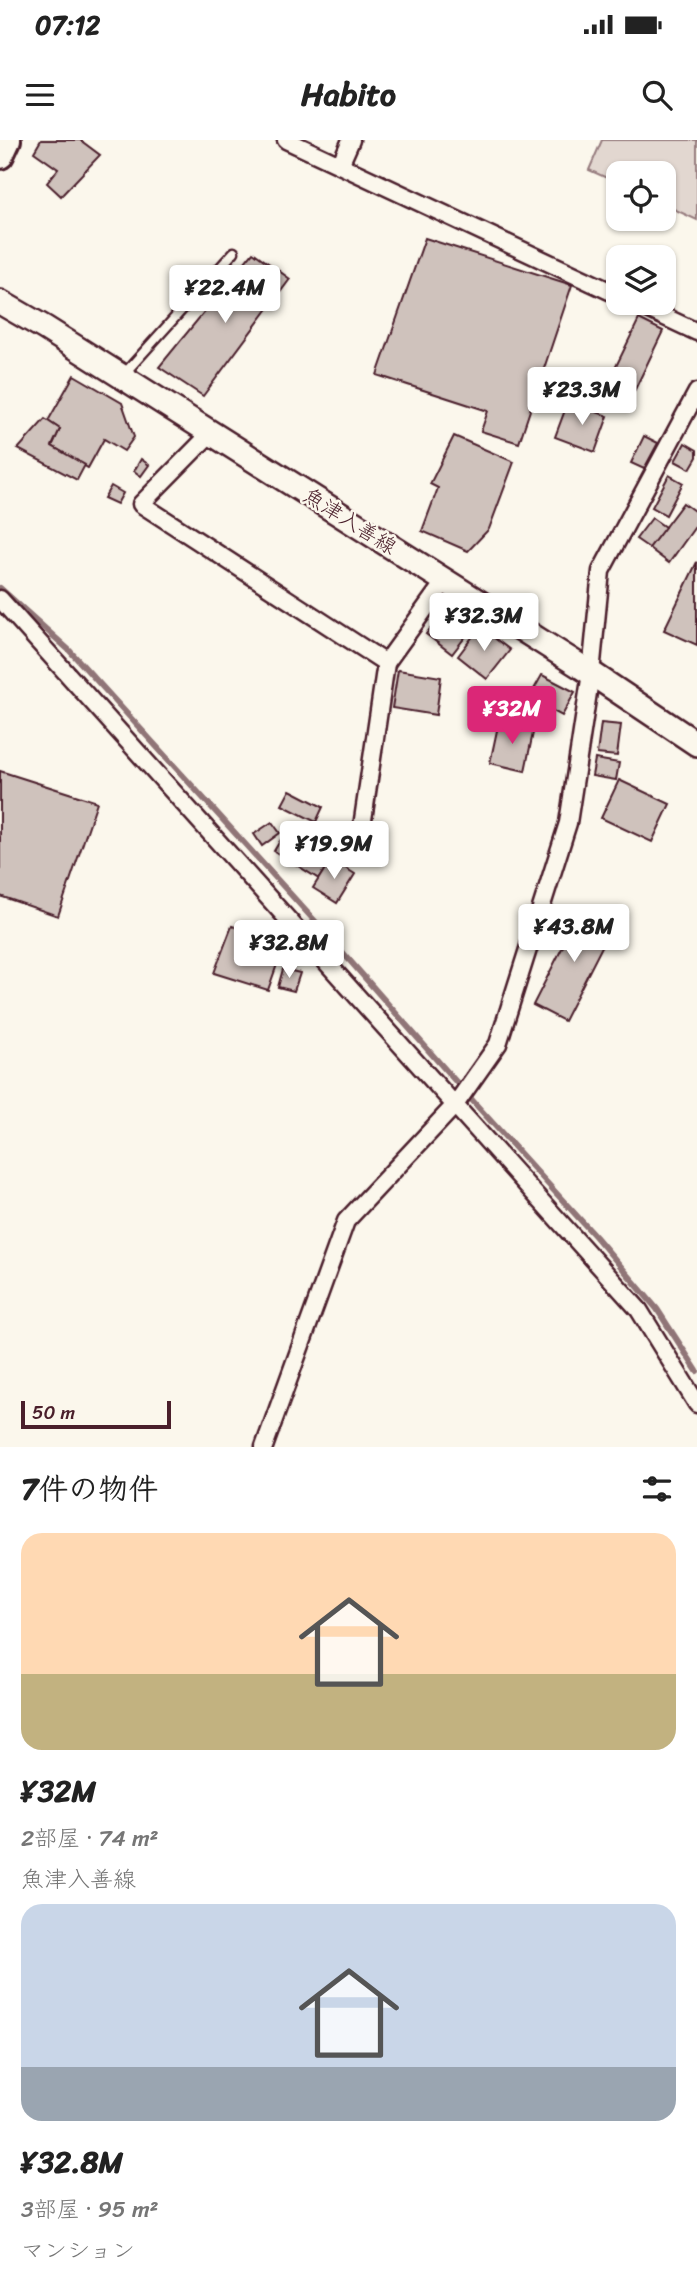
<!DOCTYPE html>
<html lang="ja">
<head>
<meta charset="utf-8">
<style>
	body { margin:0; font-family:Sriracha,"Klee One",sans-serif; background:#f6f6f6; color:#222; height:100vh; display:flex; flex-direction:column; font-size:26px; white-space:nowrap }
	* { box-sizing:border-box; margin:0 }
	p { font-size:23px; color:#767676 }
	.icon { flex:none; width:38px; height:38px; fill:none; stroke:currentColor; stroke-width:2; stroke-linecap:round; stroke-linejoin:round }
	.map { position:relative; height:1307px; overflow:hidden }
	.panel { display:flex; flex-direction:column; background:#fff; flex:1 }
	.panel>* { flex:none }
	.fabs { position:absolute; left:606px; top:21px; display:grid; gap:14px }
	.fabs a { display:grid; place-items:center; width:70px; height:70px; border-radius:14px; background:#fff; box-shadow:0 2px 5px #0004; font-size:35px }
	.scale { position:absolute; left:21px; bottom:18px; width:150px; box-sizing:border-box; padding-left:7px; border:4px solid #4a1f2b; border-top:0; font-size:19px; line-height:24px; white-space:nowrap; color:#4a1f2b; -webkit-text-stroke:5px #fbf7ec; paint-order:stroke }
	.price { position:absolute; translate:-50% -60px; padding:0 16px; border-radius:7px; background:#fff; color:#222; font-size:23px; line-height:46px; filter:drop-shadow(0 2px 4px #0008) }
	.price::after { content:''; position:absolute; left:50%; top:42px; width:21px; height:16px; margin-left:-10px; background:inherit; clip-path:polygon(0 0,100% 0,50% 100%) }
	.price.current { background:#db2777; color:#fff }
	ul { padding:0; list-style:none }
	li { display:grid; align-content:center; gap:14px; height:371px; padding:0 21px }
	li span { display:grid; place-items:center; height:217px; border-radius:21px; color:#555 }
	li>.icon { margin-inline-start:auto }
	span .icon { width:126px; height:126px; fill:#fffc; stroke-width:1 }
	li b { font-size:30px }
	h2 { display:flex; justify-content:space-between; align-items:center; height:84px; padding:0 21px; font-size:30px }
	.status { display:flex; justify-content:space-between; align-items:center; height:49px; padding:0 35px; background:#fff; direction:ltr }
	.status svg { height:19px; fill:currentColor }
	header { display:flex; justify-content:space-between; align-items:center; height:91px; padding:0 21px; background:#fff; font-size:32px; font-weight:700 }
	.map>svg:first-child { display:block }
	.green { fill:#e2d7d0; stroke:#967b7e; stroke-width:2 }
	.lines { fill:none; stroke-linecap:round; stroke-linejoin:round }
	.stream { stroke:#907477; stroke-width:6 }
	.building { fill:#cfc2bc; stroke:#4a1f2b; stroke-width:2 }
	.lane-casing { stroke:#4a1f2b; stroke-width:13 }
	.street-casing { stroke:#4a1f2b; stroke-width:21 }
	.secondary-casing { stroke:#4a1f2b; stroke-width:28 }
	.primary-casing { stroke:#4a1f2b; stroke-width:32 }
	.lane { stroke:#fbf7ec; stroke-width:8 }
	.street { stroke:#fbf7ec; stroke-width:16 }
	.secondary { stroke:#fbf7ec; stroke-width:23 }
	.primary { stroke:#fbf7ec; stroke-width:26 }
	.labels { text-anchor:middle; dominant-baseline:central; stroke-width:5; stroke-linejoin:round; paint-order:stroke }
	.street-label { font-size:21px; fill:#4a1f2b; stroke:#fbf7ec }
</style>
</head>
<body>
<div class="status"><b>07:12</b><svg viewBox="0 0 49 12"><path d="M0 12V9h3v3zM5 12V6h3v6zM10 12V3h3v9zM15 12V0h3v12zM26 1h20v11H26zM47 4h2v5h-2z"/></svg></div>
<header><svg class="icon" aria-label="menu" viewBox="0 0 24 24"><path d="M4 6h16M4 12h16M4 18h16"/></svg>Habito<svg class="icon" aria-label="search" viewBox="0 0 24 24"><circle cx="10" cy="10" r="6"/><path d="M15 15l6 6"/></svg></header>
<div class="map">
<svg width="697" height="1307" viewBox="0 0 697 1307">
	<rect width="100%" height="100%" fill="#fbf7ec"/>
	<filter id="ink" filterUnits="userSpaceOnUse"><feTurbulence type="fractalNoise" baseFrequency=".0143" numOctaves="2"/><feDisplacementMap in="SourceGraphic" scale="14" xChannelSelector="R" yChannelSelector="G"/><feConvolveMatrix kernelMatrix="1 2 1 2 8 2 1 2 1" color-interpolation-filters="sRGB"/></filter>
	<g filter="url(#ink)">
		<path class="green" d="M602,0H697V80L663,64V33H618V43L589,30Z"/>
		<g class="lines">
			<path class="stream" d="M0,448L69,510L323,790L479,968L596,1097L657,1169L697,1231"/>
		</g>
		<g class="building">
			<path d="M41,0H80L100,15L61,56L47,43L58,29L34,12Z"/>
			<path d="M425,98L572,145L519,303L481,291L488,271L377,235Z"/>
			<path d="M253,112L290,139L203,256L159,227Z"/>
			<path d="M639,179L663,191L629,262L604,251Z"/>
			<path d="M74,235L122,263L134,297L124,311L104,299L88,328L52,306L60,289L48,281Z"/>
			<path d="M568,262L608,276L595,312L555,297Z"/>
			<path d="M45,279L60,289L52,306L85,325L77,340L18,309Z"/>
			<path d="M454,296L514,322L489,389L468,411L422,391L438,348L430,344Z"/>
			<path d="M644,296L658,303L644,329L631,323Z"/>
			<path d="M685,303L697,310V317L690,329L675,321Z"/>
			<path d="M141,319L149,325L141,336L134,331Z"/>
			<path d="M669,335L683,343L666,375L652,367Z"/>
			<path d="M111,346L123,353L117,364L104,358Z"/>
			<path d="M683,363L697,373V384L669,423L649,408Z"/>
			<path d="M652,378L665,387L649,408L636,399Z"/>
			<path d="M697,422V505L664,490Z"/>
			<path d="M447,467L473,487L452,514L426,494Z"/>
			<path d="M480,487L510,510L487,539L458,516Z"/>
			<path d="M398,530L441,537L436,575L392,568Z"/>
			<path d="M542,535L575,552L562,576L529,558Z"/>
			<path d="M487,557L504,567L492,586L476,577Z"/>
			<path d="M499,581L534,588L525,631L490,623Z"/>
			<path d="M601,583L621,585L617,616L597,614Z"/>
			<path d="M595,619L619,623L616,640L592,636Z"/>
			<path d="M0,631L97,662L58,776L0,756Z"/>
			<path d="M619,640L670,664L652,702L601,678Z"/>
			<path d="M290,650L323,667L316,682L282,665Z"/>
			<path d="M272,682L280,693L262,706L254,694Z"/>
			<path d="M289,686L334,714L319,739L274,711Z"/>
			<path d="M331,719L355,734L337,763L313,748Z"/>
			<path d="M583,767L614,783L564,881L533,865Z"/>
			<path d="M232,786L261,795L257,804L281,813L268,850L214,833Z"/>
			<path d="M283,829L300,833L294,851L278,847Z"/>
		</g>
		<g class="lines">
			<g class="lane-casing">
				<path id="lane" d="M124,234L234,112"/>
			</g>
			<g class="street-casing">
				<g id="street">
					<path d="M286,0L618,155"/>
					<path d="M340,25L351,0"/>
					<path d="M635,163L697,192"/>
					<path d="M211,293L141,364L386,523L445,441"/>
					<path d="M0,459L639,1170L697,1264"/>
					<path d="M359,707L386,523"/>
					<path d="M264,1307L346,1081L455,965L498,904L568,683L591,533L601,431L697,252"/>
				</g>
			</g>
			<g class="secondary-casing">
				<path id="secondary" d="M0,162L45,188L591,533L697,604"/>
			</g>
			<g class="primary-casing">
				<path id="primary" d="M0,15L7,0"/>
			</g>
			<use href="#lane" class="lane"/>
			<use href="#street" class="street"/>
			<use href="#secondary" class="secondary"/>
			<use href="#primary" class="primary"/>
		</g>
	</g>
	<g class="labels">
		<g class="street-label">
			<text transform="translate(350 381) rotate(32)">魚津入善線</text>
		</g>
	</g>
</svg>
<div class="fabs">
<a><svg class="icon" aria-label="locate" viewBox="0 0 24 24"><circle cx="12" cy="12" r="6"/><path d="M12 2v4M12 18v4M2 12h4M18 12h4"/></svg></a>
<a><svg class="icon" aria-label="layers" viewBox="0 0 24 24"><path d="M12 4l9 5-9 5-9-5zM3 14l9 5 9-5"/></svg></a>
</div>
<div class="scale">50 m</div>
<b class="price" style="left:225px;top:185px">¥22.4M</b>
<b class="price" style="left:582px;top:287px">¥23.3M</b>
<b class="price" style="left:484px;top:513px">¥32.3M</b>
<b class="price current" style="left:512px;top:606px">¥32M</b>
<b class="price" style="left:334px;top:741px">¥19.9M</b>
<b class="price" style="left:574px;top:824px">¥43.8M</b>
<b class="price" style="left:289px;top:840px">¥32.8M</b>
</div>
<section class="panel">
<h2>7件の物件<svg class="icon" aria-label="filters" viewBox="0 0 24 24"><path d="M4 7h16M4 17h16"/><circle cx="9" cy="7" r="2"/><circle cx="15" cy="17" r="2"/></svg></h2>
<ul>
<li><span style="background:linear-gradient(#ffd9b3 65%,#c2b280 0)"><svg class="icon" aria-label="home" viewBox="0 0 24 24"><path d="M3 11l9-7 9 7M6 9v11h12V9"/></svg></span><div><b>¥32M</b><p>2部屋 · 74 m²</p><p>魚津入善線</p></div></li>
<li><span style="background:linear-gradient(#c9d6e8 75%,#9aa5b1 0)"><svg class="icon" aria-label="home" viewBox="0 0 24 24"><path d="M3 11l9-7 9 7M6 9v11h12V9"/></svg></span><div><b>¥32.8M</b><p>3部屋 · 95 m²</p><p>マンション</p></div></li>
</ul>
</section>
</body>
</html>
